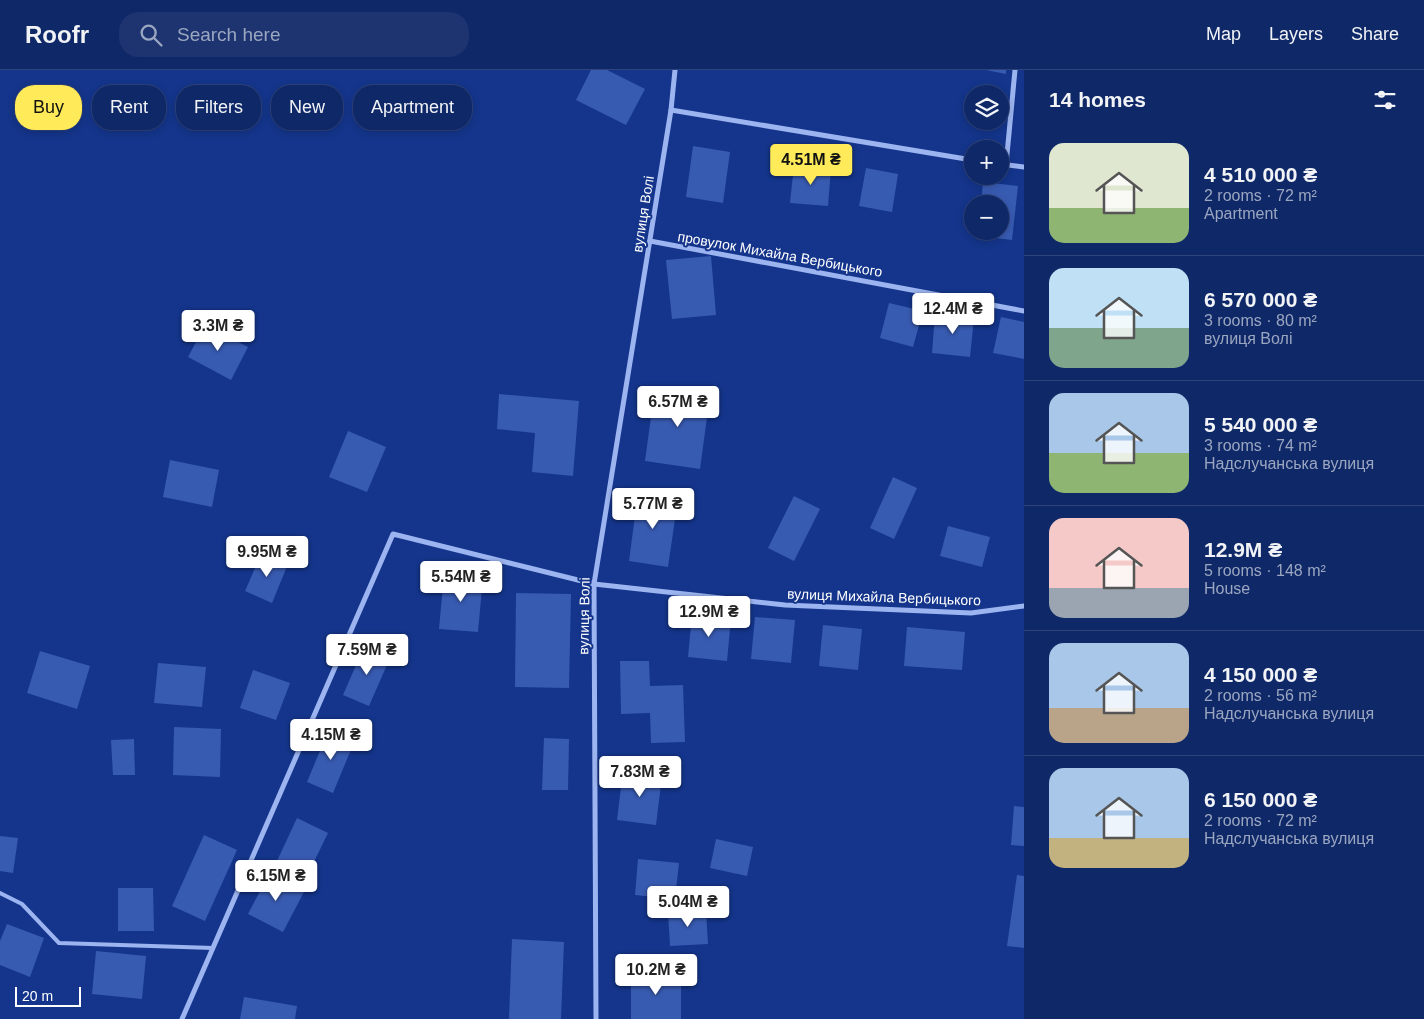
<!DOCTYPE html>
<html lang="en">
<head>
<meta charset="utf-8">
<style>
	body { margin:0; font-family:Arial,sans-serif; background:#1d3471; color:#f1f3f6; height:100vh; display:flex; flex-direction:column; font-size:19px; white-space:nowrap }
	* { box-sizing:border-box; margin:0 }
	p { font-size:16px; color:#9ba6c0 }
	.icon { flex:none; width:28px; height:28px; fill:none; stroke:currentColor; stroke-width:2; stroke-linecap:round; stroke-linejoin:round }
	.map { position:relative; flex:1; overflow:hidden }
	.drawer { display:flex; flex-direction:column; background:#0f2868; width:400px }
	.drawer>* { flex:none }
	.guide { position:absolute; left:15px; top:15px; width:475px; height:45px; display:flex; gap:10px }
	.buttons { position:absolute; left:964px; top:15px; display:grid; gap:10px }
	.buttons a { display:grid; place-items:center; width:45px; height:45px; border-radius:50%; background:#0f2868; box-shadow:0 2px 8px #0003,0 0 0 1px #2f447c; font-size:25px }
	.scale { position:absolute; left:15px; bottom:12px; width:66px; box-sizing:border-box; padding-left:5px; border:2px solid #fff; border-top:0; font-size:14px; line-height:18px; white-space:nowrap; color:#fff; -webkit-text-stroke:4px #14358b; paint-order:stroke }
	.price { position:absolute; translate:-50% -42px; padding:0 11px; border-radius:5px; background:#fff; color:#222; font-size:16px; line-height:32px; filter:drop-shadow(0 1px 2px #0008) }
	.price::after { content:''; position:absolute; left:50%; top:30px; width:15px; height:11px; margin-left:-8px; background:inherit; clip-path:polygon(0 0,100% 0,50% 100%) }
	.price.active { background:#ffea5a; color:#111 }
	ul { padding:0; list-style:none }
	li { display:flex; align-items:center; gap:15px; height:125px; padding:0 25px }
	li+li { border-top:1px solid #2f447c }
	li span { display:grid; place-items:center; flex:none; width:140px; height:100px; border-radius:15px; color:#555 }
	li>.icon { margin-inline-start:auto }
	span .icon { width:60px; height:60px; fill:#fffc; stroke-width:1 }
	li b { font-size:21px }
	h2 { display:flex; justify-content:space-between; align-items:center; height:60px; padding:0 25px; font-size:21px }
	.chip { padding:0 18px; border-radius:20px; background:#0f2868; box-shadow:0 2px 8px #0003,0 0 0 1px #2f447c; font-size:18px; line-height:45px }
	.chip.active { background:#ffea5a; color:#111 }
	header { display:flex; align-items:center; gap:30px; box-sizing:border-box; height:70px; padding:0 25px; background:#0f2868; border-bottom:1px solid #2f447c }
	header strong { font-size:24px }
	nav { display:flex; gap:28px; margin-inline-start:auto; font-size:18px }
	.search { width:350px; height:45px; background:#1d3471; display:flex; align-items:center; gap:12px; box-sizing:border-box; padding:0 18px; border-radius:20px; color:#9ba6c0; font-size:19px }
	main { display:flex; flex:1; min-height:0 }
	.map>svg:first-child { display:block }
	.building { fill:#385bb2 }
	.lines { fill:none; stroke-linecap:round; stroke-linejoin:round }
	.lane { stroke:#9cb4f0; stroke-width:4 }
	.street { stroke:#9cb4f0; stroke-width:5 }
	.labels { text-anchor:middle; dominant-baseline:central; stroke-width:4; stroke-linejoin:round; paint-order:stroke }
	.street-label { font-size:14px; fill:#fff; stroke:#14358b }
</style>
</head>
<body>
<header>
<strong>Roofr</strong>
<div class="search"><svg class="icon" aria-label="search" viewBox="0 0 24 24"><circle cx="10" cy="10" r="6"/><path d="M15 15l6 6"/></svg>Search here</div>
<nav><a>Map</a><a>Layers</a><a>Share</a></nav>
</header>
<main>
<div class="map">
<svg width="1024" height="949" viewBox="0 0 1024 949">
	<rect width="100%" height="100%" fill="#14358b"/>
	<g class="building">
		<path d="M591,0H607L645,19L626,55L576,30Z"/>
		<path d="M986,0H1006V4Z"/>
		<path d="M693,76L730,82L723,133L686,127Z"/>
		<path d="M794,95L831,98L828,136L790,133Z"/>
		<path d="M866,98L898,104L892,142L859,136Z"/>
		<path d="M983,112L1018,116L1012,170L978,166V161H1000V134H981Z"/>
		<path d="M711,186L716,245L672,249L666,190Z"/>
		<path d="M889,233L923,241L913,277L880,268Z"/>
		<path d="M935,244L974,248L970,287L932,283Z"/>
		<path d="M1001,247L1024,252V289L993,283Z"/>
		<path d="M205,255L248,277L231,310L188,287Z"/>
		<path d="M655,317L710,325L700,399L645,391Z"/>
		<path d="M499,324L579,331L573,406L532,402L535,363L497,359Z"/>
		<path d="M348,361L386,377L367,422L329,407Z"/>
		<path d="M170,390L219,400L212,437L163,427Z"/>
		<path d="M893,407L917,418L894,469L870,458Z"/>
		<path d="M638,423L678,429L668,497L629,491Z"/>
		<path d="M794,426L820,439L794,491L768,478Z"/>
		<path d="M948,456L990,467L982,497L940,486Z"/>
		<path d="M262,482L288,494L272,533L245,521Z"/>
		<path d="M444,504L483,507L478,562L439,559Z"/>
		<path d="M516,523L571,524L569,618L515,617Z"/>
		<path d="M692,545L731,549L727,591L688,587Z"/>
		<path d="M755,547L795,550L791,593L751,589Z"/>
		<path d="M823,555L862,559L858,600L819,596Z"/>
		<path d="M907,557L965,562L962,600L904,596Z"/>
		<path d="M364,577L390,588L369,636L343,625Z"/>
		<path d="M40,581L90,596L77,639L27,623Z"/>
		<path d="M620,591H649L650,616L683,615L685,672L651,673L650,643L621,644Z"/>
		<path d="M158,593L206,597L202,637L154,633Z"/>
		<path d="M253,600L290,613L276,650L240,638Z"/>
		<path d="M174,657L221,659L220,707L173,705Z"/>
		<path d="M329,659L355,670L333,723L307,712Z"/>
		<path d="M544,668L569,669L568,720H542Z"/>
		<path d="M134,669L135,705H113L111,670Z"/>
		<path d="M623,701L662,706L656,755L617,750Z"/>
		<path d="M1014,736L1024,737V776L1011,775Z"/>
		<path d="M297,748L328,763L307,806L277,791Z"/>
		<path d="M204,765L237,780L205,851L172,836Z"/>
		<path d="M0,766L18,768L13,803L0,801Z"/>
		<path d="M716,769L753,777L747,806L710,798Z"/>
		<path d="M638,789L679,793L675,829L635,825Z"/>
		<path d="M270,802L305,820L283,862L248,844Z"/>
		<path d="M1017,805L1024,806V878L1007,876Z"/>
		<path d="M118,818H153L154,861H118Z"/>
		<path d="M706,840L708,874L670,876L668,842Z"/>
		<path d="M7,854L44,868L30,907L0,895V871Z"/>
		<path d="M512,869L564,872L561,949H509Z"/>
		<path d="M96,881L146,886L142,929L92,924Z"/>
		<rect x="631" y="902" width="50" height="47"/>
		<path d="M244,927L297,936L295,949H240Z"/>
	</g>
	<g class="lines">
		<path class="lane" d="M0,823L22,834L59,873L213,878"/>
		<g class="street">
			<path d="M671,40L972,90"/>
			<path d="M1000,94L1024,97"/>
			<path d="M1006,95L1015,0"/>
			<path d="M650,171L1024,241"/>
			<path d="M182,949L393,464L594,514L785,535L971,543L1024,536"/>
			<path d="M596,949L594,514L671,40L675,0"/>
		</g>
	</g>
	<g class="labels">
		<g class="street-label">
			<text transform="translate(643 144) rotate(-81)">вулиця Волі</text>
			<text transform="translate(780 184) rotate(10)">провулок Михайла Вербицького</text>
			<text transform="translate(884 527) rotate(2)">вулиця Михайла Вербицького</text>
			<text transform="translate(584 546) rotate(-89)">вулиця Волі</text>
		</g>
	</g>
</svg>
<div class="buttons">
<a><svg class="icon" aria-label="layers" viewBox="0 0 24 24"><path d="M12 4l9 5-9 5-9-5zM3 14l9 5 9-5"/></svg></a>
<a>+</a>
<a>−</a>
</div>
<div class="scale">20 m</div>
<b class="price active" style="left:811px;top:116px">4.51M ₴</b>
<b class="price" style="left:953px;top:265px">12.4M ₴</b>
<b class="price" style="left:218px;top:282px">3.3M ₴</b>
<b class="price" style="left:678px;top:358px">6.57M ₴</b>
<b class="price" style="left:653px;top:460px">5.77M ₴</b>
<b class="price" style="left:267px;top:508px">9.95M ₴</b>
<b class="price" style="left:461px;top:533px">5.54M ₴</b>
<b class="price" style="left:709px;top:568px">12.9M ₴</b>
<b class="price" style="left:367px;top:606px">7.59M ₴</b>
<b class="price" style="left:331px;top:691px">4.15M ₴</b>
<b class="price" style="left:640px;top:728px">7.83M ₴</b>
<b class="price" style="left:276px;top:832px">6.15M ₴</b>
<b class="price" style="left:688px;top:858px">5.04M ₴</b>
<b class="price" style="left:656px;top:926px">10.2M ₴</b>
<div class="guide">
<a class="chip active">Buy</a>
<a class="chip">Rent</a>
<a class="chip">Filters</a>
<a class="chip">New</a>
<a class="chip">Apartment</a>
</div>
</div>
<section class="drawer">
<h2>14 homes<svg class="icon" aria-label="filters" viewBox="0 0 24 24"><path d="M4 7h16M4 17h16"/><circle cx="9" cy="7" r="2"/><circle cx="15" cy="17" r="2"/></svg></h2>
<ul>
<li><span style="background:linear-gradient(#dfe7d0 65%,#8fb573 0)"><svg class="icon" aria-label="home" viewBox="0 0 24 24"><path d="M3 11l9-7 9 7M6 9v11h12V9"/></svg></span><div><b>4 510 000 ₴</b><p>2 rooms · 72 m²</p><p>Apartment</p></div></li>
<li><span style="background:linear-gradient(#bfe0f5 60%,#7fa58c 0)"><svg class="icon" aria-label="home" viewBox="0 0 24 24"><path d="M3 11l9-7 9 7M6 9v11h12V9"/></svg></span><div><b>6 570 000 ₴</b><p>3 rooms · 80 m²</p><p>вулиця Волі</p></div></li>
<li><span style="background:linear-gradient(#a9c7e8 60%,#8fb573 0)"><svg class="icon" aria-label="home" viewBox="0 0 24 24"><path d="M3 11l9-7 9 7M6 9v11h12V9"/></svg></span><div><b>5 540 000 ₴</b><p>3 rooms · 74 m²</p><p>Надслучанська вулиця</p></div></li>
<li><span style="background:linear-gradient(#f6c9c9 70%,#9aa5b1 0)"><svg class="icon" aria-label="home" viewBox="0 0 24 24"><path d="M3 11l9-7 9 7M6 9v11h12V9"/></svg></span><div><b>12.9M ₴</b><p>5 rooms · 148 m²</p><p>House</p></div></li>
<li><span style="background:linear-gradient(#a9c7e8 65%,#b9a48a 0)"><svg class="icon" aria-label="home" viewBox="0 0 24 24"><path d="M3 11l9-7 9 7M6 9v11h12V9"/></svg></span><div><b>4 150 000 ₴</b><p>2 rooms · 56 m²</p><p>Надслучанська вулиця</p></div></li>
<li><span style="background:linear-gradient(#a9c7e8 70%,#c2b280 0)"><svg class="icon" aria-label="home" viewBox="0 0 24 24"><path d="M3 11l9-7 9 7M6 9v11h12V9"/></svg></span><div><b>6 150 000 ₴</b><p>2 rooms · 72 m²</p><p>Надслучанська вулиця</p></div></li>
</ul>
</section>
</main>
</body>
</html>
